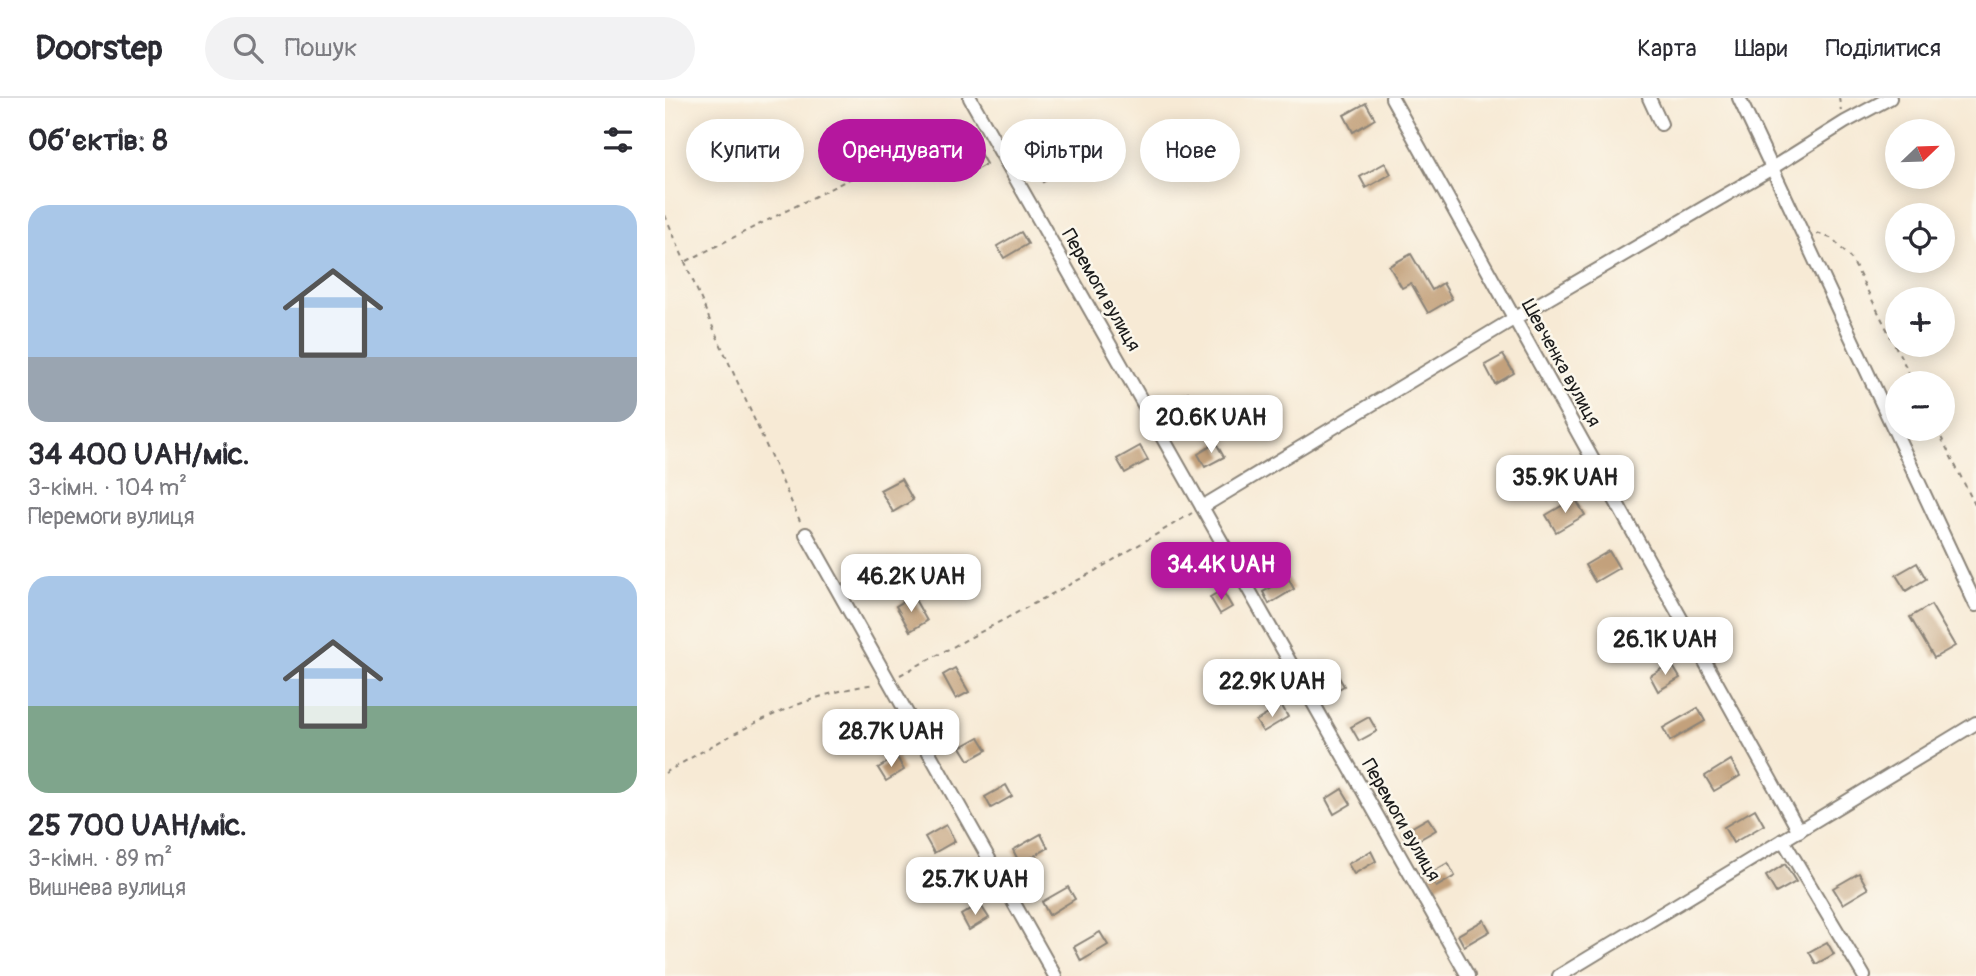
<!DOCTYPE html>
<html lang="uk">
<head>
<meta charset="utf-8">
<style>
	body { margin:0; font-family:Pangolin,sans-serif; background:#f2f2f3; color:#2b2b33; height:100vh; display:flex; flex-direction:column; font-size:26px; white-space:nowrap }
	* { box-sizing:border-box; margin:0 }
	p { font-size:23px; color:#7c7c81 }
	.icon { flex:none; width:38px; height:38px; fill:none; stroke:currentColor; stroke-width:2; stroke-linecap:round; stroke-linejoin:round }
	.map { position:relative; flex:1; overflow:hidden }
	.details { display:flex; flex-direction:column; background:#fff; width:665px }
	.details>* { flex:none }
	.hud { position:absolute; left:21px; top:21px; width:665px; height:63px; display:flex; gap:14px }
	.needle { width:46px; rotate:67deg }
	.tools { position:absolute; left:1220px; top:21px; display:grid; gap:14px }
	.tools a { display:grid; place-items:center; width:70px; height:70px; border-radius:50%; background:#fff; box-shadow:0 4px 18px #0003; font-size:35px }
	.price { position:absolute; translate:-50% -60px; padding:0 16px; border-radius:14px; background:#fff; color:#222; font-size:23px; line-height:46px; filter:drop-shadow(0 2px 4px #0008) }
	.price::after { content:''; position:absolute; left:50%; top:42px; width:21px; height:16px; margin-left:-10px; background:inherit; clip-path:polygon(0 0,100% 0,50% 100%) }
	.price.selected { background:#b5179e; color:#fff }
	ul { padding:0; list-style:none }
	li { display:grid; align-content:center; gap:14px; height:371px; padding:0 28px }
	li span { display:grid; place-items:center; height:217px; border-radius:21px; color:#555 }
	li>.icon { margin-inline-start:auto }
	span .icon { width:126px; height:126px; fill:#fffc; stroke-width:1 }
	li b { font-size:30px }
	h2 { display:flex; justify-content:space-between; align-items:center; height:84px; padding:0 28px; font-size:30px }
	.chip { padding:0 24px; border-radius:32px; background:#fff; box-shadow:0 4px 18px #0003; font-size:24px; line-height:63px }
	.chip.selected { background:#b5179e; color:#fff }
	header { display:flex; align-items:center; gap:42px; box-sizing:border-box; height:98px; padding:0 35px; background:#fff; border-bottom:2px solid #e1e1e2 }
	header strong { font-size:33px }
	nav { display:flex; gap:38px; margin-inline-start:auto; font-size:24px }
	.search { width:490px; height:63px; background:#f2f2f3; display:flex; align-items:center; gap:18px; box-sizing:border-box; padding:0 24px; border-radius:38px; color:#7c7c81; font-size:26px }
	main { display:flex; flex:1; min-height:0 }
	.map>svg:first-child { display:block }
	.building { fill:#c3a17c }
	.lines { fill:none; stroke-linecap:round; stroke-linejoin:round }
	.minor-casing { stroke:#8a8378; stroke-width:16 }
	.path { stroke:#8a8378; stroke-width:2; stroke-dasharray:5 5; stroke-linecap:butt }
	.minor { stroke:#fff; stroke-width:12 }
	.labels { text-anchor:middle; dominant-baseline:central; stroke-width:5; stroke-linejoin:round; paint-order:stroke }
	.street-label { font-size:19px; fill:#1c1c1c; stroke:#fbf7ec }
</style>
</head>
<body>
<header>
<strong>Doorstep</strong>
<div class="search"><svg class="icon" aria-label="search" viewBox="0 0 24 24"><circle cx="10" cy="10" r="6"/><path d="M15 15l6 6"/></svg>Пошук</div>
<nav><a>Карта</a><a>Шари</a><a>Поділитися</a></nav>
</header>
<main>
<section class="details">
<h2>Об’єктів: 8<svg class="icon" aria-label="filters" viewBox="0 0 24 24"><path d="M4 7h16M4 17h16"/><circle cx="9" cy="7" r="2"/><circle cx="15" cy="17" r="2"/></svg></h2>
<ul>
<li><span style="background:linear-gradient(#a9c7e8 70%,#9aa5b1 0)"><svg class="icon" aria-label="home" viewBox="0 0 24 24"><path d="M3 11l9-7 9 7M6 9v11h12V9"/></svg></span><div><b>34 400 UAH/міс.</b><p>3-кімн. · 104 m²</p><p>Перемоги вулиця</p></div></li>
<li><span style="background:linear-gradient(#a9c7e8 60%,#7fa58c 0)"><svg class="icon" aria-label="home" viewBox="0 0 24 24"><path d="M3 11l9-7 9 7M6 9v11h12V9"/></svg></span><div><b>25 700 UAH/міс.</b><p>3-кімн. · 89 m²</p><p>Вишнева вулиця</p></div></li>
</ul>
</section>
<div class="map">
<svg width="1311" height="878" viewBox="0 0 1311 878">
	<rect width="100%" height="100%" fill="#fbf7ec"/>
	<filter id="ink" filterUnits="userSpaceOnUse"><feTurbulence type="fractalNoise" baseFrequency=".0143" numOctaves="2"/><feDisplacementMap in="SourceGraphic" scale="14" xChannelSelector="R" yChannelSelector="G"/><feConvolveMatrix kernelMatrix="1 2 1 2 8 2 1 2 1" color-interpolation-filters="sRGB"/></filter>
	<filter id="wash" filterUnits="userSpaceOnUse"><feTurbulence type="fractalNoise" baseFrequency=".00686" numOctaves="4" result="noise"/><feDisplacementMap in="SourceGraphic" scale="28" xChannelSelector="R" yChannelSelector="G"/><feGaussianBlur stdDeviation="1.57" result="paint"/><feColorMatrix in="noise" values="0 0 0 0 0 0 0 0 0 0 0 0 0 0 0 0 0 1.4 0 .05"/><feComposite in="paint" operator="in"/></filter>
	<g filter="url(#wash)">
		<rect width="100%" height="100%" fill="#f7ead5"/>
		<g id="blocks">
			<g class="building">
				<path d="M701,5L710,21L688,34L679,17Z"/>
				<path d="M313,52L321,66L302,77L294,63Z"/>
				<path d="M391,61L398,72L378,84L371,72Z"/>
				<path d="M720,65L726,76L701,90L695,79Z"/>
				<path d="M356,134L363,146L339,160L332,148Z"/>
				<path d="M746,156L767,192L778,185L787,201L763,215L746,185L737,190L724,168Z"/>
				<path d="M838,257L849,275L830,286L820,267Z"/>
				<path d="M523,294L532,309L511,321L502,305Z"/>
				<path d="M551,345L559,359L540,369L533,356Z"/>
				<path d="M475,348L483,362L460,375L452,361Z"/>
				<path d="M236,381L248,402L228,414L215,392Z"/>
				<path d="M910,400L920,417L891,434L881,417Z"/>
				<path d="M533,449L540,461L524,471L517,459Z"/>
				<path d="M944,453L954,470L930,484L920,467Z"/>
				<path d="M1252,465L1261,481L1241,493L1231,477Z"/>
				<path d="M623,480L629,491L604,506L598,494Z"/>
				<path d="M557,492L567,509L555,516L545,499Z"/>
				<path d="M248,498L262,523L245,533L231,508Z"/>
				<path d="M1266,507L1290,548L1269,560L1245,519Z"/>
				<path d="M982,536L987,545L964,559L959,550Z"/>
				<path d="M1006,565L1015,580L993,593L985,578Z"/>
				<path d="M290,570L304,594L291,601L278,577Z"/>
				<path d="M672,576L679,588L656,601L649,589Z"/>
				<path d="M617,608L623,619L598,634L591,623Z"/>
				<path d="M1033,610L1040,623L1005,643L998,630Z"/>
				<path d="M704,619L712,633L694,643L686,629Z"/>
				<path d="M314,639L322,652L304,662L296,649Z"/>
				<path d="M232,659L239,672L221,683L213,670Z"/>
				<path d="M1066,662L1075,678L1049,693L1040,678Z"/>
				<path d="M341,687L347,698L326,710L320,699Z"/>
				<path d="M677,691L686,706L669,716L661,701Z"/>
				<path d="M1090,711L1099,727L1068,745L1059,729Z"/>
				<path d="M763,720L771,732L745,747L737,735Z"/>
				<path d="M281,727L290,743L269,755L260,739Z"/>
				<path d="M376,736L383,750L355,766L348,752Z"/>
				<path d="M706,753L711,763L689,776L683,766Z"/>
				<path d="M783,765L790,778L771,789L764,776Z"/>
				<path d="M1120,766L1131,784L1111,795L1101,778Z"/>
				<path d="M1194,775L1203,791L1178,806L1168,790Z"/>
				<path d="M403,789L410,801L384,817L377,804Z"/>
				<path d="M315,806L324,820L304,832L296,817Z"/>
				<path d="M819,822L825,833L799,848L793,837Z"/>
				<path d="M435,834L443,847L416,863L409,849Z"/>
				<path d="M1162,844L1169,856L1151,866L1144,854Z"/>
			</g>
		</g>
	</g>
	<g filter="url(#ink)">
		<use href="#blocks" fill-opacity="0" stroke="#8a8378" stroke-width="2"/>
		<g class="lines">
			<g class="minor-casing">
				<g id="minor">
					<path d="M305,0L803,878"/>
					<path d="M727,0L1134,733"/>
					<path d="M984,0L996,26"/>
					<path d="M1225,0L1180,24L1107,70L1311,507"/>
					<path d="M537,409L850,220L1107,70L1074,0"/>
					<path d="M141,436L390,878"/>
					<path d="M1118,742L1199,878"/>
					<path d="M894,878L1311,625"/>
				</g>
			</g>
			<g class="path">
				<path d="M1174,0L1176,13"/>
				<path d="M0,117L46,225L135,423"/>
				<path d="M1152,135L1168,141L1187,162L1249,285"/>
				<path d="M22,163L301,22"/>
				<path d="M1272,331L1311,409"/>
				<path d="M235,577L430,473L527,415"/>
				<path d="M0,675C66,636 134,597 210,586"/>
			</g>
			<use href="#minor" class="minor"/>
		</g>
	</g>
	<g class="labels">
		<g class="street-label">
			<text transform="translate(436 192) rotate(60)">Перемоги вулиця</text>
			<text transform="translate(896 265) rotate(61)">Шевченка вулиця</text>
			<text transform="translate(736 722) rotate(60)">Перемоги вулиця</text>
		</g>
	</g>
</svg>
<div class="tools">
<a><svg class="needle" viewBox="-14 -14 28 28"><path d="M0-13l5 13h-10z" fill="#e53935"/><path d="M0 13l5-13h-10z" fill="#7c7c81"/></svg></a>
<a><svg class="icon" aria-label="locate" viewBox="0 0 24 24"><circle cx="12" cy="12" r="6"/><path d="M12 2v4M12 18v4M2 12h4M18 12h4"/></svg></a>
<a>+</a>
<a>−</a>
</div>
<b class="price" style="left:546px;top:357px">20.6K UAH</b>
<b class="price" style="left:900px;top:417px">35.9K UAH</b>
<b class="price selected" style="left:556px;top:504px">34.4K UAH</b>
<b class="price" style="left:246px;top:516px">46.2K UAH</b>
<b class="price" style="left:1000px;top:579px">26.1K UAH</b>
<b class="price" style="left:607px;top:621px">22.9K UAH</b>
<b class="price" style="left:226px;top:671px">28.7K UAH</b>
<b class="price" style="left:310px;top:819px">25.7K UAH</b>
<div class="hud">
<a class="chip">Купити</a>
<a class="chip selected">Орендувати</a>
<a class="chip">Фільтри</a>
<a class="chip">Нове</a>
</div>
</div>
</main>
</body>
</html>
